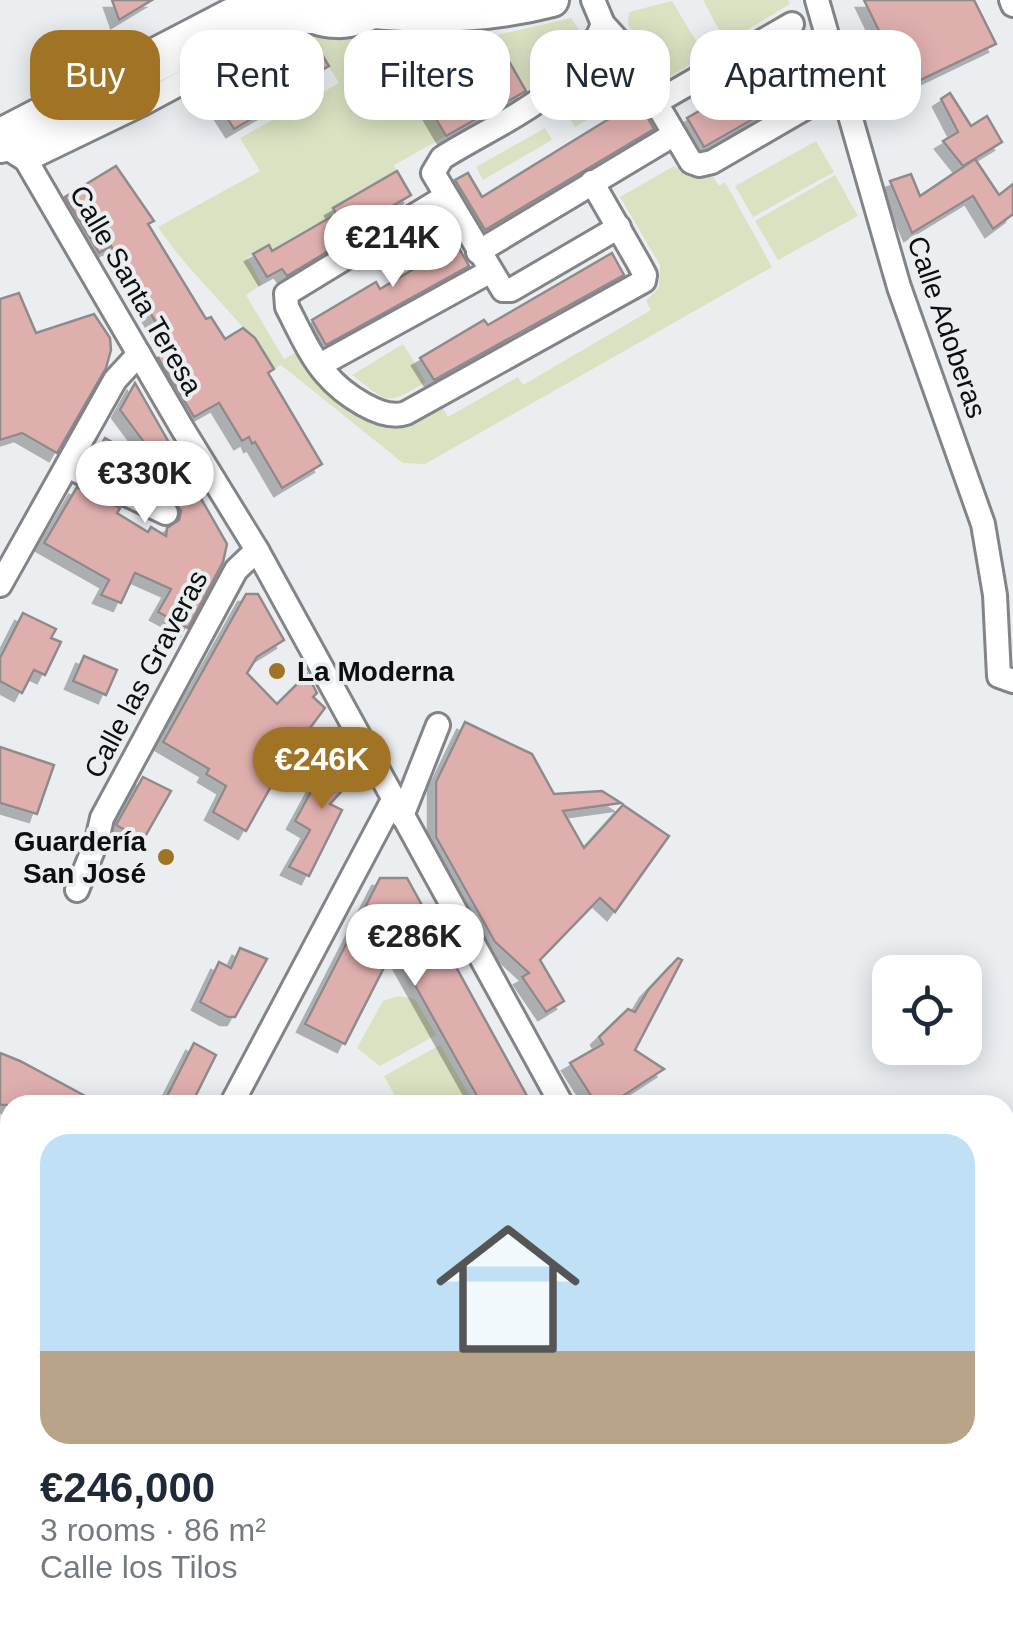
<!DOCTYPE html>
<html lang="en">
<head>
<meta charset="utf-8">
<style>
	body { margin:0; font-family:Arial,sans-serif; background:#f2f2f3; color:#1f2937; height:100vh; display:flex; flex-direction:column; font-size:38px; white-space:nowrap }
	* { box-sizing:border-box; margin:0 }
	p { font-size:32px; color:#747a83 }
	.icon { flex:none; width:55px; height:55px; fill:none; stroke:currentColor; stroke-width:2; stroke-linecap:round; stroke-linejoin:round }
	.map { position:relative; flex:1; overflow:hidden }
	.panel { position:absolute; left:0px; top:1095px; width:1015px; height:552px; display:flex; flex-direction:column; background:#fff; border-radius:30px 30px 0 0; box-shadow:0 5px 25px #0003 }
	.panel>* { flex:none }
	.hud { position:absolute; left:30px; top:30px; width:955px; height:90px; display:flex; gap:20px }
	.fabs { position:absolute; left:872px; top:955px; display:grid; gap:20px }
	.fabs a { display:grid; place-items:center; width:110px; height:110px; border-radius:20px; background:#fff; box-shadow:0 5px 25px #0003; font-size:50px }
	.price { position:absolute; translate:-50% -85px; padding:0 22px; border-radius:35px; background:#fff; color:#222; font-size:32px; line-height:65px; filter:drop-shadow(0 2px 5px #0008) }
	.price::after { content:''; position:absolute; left:50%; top:60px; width:30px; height:22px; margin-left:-15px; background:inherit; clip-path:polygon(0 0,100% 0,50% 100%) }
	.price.selected { background:#a17325; color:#fff }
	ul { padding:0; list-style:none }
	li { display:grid; align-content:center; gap:20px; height:530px; padding:0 40px }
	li+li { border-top:2px solid #e0e1e3 }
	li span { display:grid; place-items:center; height:310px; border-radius:30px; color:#555 }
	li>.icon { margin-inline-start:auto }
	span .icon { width:180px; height:180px; fill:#fffc; stroke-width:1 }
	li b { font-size:42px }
	.pill { padding:0 35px; border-radius:30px; background:#fff; box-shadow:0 5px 25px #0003; font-size:35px; line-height:90px }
	.pill.selected { background:#a17325; color:#fff }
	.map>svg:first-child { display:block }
	.green { fill:#d9e2c1 }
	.building { fill:#dfafae; stroke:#908b8b; stroke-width:2.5; filter:url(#shadow) }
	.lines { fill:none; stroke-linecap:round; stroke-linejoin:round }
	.street-casing { stroke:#828488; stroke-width:28 }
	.secondary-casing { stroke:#828488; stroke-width:38 }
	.highway-casing { stroke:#828488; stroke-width:48 }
	.street { stroke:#fff; stroke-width:22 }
	.secondary { stroke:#fff; stroke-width:32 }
	.highway { stroke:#fff; stroke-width:42 }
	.poi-dot { fill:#a17325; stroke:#ebeef1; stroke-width:4 }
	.labels { text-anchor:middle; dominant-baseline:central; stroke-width:8; stroke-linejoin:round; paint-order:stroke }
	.street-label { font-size:28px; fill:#0d0e0f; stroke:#ebeef1 }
	.poi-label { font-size:28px; font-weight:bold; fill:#0d0e0f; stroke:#ebeef1; text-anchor:start }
</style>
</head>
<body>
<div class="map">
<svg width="1013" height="1646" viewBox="0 0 1013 1646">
	<defs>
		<filter id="shadow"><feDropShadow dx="-8" dy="8" stdDeviation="0" flood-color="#0004"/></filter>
	</defs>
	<rect width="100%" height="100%" fill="#ebeef1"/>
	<g class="green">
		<path d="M703,0H788L790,4L726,43Z"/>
		<path d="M672,1L705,56L662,81L628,24L629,12Z"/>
		<path d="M571,18L579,30L578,37L541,82L526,91L509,63L431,108L446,136L394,165L397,171L333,208L336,214L272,251L268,245L247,258L262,284L246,295L284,359L297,352C311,378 367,437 400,428C414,425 428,413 441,405L448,417L518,377L523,385L651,310L646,301L659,287L660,265L620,197L674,166L691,177H713L719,186L725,182L772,267L425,464L403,463L281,365L274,369C241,317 193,279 158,227L260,171L240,138L339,83L308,33L335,37L381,34L441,39L497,35Z"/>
		<path d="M605,57L613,61L632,94L575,127L562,105Z"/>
		<path d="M545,128L552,140L483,180L476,167Z"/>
		<path d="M816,141L834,172L753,217L735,186Z"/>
		<path d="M835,175L858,216L778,260L755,221Z"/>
		<path d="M403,344L426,382C384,407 389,403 352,375Z"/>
		<path d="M398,996L415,999L436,1035L380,1066L357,1048L383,1001Z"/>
		<path d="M440,1045L475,1105H400L384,1076Z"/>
		<path d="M750,1638H858L860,1646H749Z"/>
	</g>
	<g class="building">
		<path d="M112,0H152L119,20Z"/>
		<path d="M864,0H974L996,44L906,87Z"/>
		<path d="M301,37H311L329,66L275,96L279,103L234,129L208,88Z"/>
		<path d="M792,58L809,87L704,147L687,118Z"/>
		<path d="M510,63L526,91L446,136L430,109Z"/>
		<path d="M950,93L971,126L987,116L1002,142L963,166L943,141L958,132L941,99Z"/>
		<path d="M638,101L654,129L485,230L455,180L468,173L482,197Z"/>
		<path d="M975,159L999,195L1013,184V214L993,229L973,196L912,233L890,181L911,174L920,196Z"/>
		<path d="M116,166L154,221L148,224L206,319L211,317L225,339L243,328L255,338L274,369L268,373L322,464L282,488L255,442L252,444L249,437L242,441L219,403L194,417L158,358L172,350L111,246L99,253L65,197Z"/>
		<path d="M397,171L411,195L347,233L350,238L287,276L282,269L267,277L253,254L269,245L272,251L305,232L336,214L333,208Z"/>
		<path d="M442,218L469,266L326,345L312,320L376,282L380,289L444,251L429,225Z"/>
		<path d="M612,253L624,275L434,380L420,358L484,320L488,325Z"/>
		<path d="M19,293L36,333L94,314L110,338L111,350L106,368L57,453L22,433L0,440V299Z"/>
		<path d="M135,383L227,544L223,562L188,628L158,612L171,589L135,573L121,603L101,595L109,580L44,543L77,487L120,508L117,513L148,532L151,527L166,536L167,528L179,520L181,511L173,500L92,461L105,438L169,476L120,410Z"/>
		<path d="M246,594H258L284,640L257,657L247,673L277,704L307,674L317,693L313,697L325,708L286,760L246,831L213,812L226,786L206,774L209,769L163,742Z"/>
		<path d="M23,613L56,629L51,638L61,642L45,675L34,670L22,693L0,681V658Z"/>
		<path d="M84,656L117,670L106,695L73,681Z"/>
		<path d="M465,722L532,754L554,794L602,791L621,803L563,811L584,848L623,805L669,836L615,912L600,898L540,960L564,1001L546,1012L522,977L529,973L495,942L436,837V782Z"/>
		<path d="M0,747L54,765L37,814L0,803Z"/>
		<path d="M339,753L359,772L330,804L342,810L309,876L289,867L310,830L295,821L320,775Z"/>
		<path d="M143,777L171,791L143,840L116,825Z"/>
		<path d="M380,878H407L532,1105H482L394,948L345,1044L305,1024Z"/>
		<path d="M240,948L267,959L235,1017H228L200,1002L219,962L231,968Z"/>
		<path d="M678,958L682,960L635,1050L664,1069L609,1105H597L570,1063L603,1044L599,1037L628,1009L635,1012L648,990Z"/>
		<path d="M194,1043L216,1055L191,1105H176L165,1100Z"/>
		<path d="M0,1053L20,1061L102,1105H0Z"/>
	</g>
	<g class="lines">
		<g class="street-casing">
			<g id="street">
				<path d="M593,0L603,24L622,45L691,162L699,165L712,162L819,100"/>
				<path d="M817,0L899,287L983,524L995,595L999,676L1013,681"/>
				<path d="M1011,0L1013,5"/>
				<path d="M603,24C578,93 499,122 442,158L433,173L503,290H511L619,227"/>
				<path d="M655,103L792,24"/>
				<path d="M0,143L26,160L182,428L257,550L562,1105"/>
				<path d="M26,160L142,104L274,33"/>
				<path d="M445,197L286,294L287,307C298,328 310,356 326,374C342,393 382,422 406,413L644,281L645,275L638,262L592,182"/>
				<path d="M478,252L673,135"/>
				<path d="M320,365L489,272"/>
				<path d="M67,466L166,513"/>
				<path d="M0,585L115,380L139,354"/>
				<path d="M402,816L438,725"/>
				<path d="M77,890L97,840L102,818L236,570L257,550"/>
				<path d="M231,1105L393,800"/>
				<path d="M0,1146L10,1151"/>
				<path d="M0,1577L10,1558"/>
				<path d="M0,1645L10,1627"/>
			</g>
		</g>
		<g class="secondary-casing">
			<g id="secondary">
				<path d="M366,11C430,18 490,16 552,0"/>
				<path d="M0,1187L10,1193"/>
				<path d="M874,1638L875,1646"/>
				<path d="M735,1646L736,1638"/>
			</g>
		</g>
		<g class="highway-casing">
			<g id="highway">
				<path d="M294,0C322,21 353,22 381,0"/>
				<path d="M0,141L233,20L262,11L313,12"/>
			</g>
		</g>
		<use href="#street" class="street"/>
		<use href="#secondary" class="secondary"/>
		<use href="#highway" class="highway"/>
	</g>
	<g class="poi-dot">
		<circle cx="277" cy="671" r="10"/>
		<circle cx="166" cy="857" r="10"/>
	</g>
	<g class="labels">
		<g class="street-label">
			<text transform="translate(136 290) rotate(60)">Calle Santa Teresa</text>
			<text transform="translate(947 327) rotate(71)">Calle Adoberas</text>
			<text transform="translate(146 674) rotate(-62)">Calle las Graveras</text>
		</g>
		<g class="poi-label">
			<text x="297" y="671">La Moderna</text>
			<text x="146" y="841" text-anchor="end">Guardería<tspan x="146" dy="32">San José</tspan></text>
		</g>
	</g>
</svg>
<div class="fabs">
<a><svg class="icon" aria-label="locate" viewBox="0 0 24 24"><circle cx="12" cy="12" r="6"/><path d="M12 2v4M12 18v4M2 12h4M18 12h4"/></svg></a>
</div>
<b class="price" style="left:393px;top:290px">€214K</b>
<b class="price" style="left:145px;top:526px">€330K</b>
<b class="price selected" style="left:322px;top:812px">€246K</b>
<b class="price" style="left:415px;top:989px">€286K</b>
<div class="hud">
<a class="pill selected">Buy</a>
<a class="pill">Rent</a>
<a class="pill">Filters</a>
<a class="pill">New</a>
<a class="pill">Apartment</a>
</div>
<section class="panel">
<ul>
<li><span style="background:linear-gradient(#bfe0f5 70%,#b9a48a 0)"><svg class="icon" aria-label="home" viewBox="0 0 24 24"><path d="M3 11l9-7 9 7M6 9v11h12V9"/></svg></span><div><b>€246,000</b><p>3 rooms · 86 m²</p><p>Calle los Tilos</p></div></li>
</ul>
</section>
</div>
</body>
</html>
